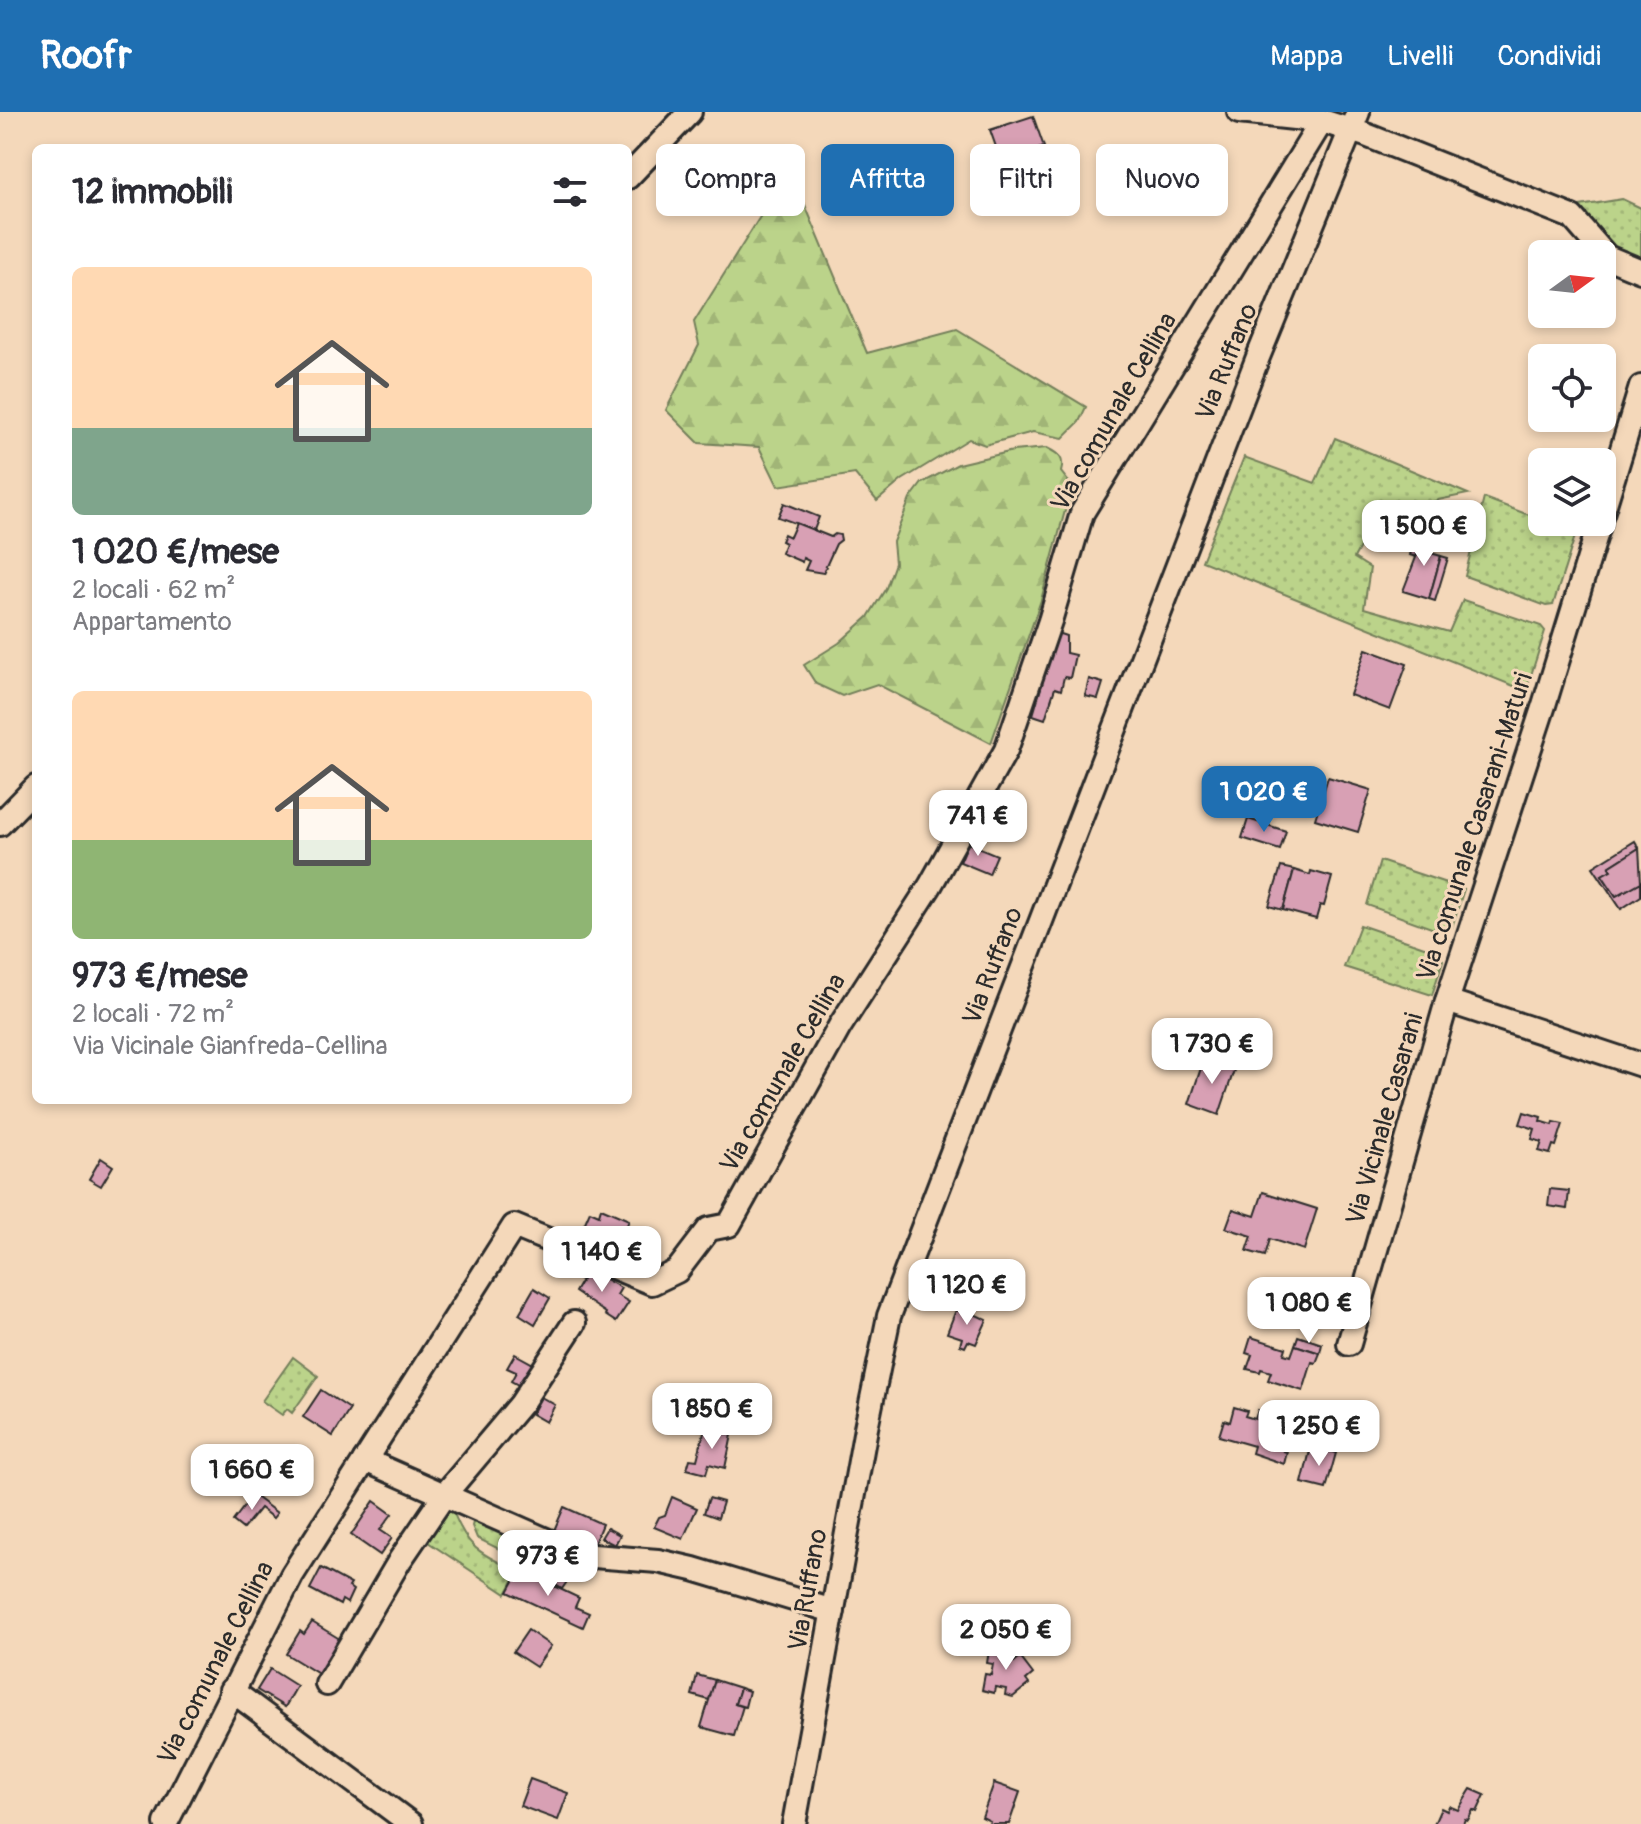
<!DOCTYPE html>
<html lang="it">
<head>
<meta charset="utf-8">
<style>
	body { margin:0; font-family:Pangolin,sans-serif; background:#f7f7f7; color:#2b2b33; height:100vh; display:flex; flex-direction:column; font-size:30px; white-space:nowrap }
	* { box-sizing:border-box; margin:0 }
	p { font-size:26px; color:#7c7c81 }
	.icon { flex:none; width:44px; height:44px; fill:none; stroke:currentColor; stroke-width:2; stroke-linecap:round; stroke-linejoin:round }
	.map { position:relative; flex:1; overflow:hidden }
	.sheet { position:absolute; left:32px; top:32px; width:600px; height:960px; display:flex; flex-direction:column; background:#fff; border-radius:12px; box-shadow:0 4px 12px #0003 }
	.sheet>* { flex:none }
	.banner { position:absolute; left:656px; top:32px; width:760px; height:72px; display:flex; gap:16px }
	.needle { width:52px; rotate:75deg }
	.tools { position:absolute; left:1528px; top:128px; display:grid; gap:16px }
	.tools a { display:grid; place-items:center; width:88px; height:88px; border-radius:12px; background:#fff; box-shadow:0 4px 12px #0003; font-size:40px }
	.price { position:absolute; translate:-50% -68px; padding:0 18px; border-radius:16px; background:#fff; color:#222; font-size:26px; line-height:52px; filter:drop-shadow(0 2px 4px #0008) }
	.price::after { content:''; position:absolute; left:50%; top:48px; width:24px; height:18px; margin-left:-12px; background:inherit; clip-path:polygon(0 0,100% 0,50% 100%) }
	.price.active { background:#1f6fb2; color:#fff }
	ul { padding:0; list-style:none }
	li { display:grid; align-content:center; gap:16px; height:424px; padding:0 40px }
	li span { display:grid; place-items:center; height:248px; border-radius:12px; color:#555 }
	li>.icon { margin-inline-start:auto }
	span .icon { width:144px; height:144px; fill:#fffc; stroke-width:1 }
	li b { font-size:34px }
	h2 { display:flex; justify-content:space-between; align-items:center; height:96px; padding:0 40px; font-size:34px }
	.tag { padding:0 28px; border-radius:12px; background:#fff; box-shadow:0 4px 12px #0003; font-size:28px; line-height:72px }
	.tag.active { background:#1f6fb2; color:#fff }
	header { display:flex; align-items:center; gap:48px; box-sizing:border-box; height:112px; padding:0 40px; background:#1f6fb2; color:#fff }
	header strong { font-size:38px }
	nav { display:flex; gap:44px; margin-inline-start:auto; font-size:28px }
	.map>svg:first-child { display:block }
	.green { fill:url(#green-dots); stroke:#737f5a; stroke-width:2 }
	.forest { fill:url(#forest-firs); stroke:#737f5a; stroke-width:2 }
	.building { fill:#d8a0b4; stroke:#2b2b2b; stroke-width:2 }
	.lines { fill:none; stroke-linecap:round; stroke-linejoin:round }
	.minor-casing { stroke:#2b2b2b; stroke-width:28 }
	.minor { stroke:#f4d8ba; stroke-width:22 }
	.labels { text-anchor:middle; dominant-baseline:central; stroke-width:6; stroke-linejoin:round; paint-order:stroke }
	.street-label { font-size:26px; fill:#2b2b2b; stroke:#f4d8ba }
</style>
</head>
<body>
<header>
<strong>Roofr</strong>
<nav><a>Mappa</a><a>Livelli</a><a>Condividi</a></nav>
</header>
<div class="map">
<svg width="1641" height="1712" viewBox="0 0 1641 1712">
	<defs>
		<pattern id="green-dots" width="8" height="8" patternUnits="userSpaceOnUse" patternTransform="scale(2)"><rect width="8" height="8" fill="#bbd38a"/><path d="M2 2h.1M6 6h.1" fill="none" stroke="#a1b577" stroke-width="1.8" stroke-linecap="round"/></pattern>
		<pattern id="forest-firs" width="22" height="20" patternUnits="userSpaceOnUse" patternTransform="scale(2)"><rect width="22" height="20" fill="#bbd38a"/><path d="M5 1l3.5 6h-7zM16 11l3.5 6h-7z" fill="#a1b577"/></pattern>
	</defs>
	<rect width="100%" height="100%" fill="#f4d8ba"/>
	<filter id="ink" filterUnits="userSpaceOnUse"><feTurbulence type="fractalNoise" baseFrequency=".0125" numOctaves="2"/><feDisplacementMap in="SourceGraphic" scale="16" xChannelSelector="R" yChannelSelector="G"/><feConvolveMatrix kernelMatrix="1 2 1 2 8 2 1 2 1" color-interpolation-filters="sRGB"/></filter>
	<g filter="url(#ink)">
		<g class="green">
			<path d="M1622,87L1641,96V151C1613,137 1595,118 1574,95Z"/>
			<path d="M1335,326L1468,382L1438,388L1396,402L1379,434L1362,431L1354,446L1370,456L1364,496L1449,520L1463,488L1541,514L1545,519L1526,579L1202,449L1244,345L1315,371Z"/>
			<path d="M1484,386L1576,421L1553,493L1546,494L1465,464Z"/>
			<path d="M1380,749L1464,777L1452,815L1437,818L1367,793Z"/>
			<path d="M1360,813L1430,837L1443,848L1432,883L1344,855Z"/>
			<path d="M293,1245L318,1264L292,1301L287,1297L282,1303L262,1289Z"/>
			<path d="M446,1399H453C469,1440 482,1441 518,1460L506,1482L425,1428Z"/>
			<path d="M476,1400L563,1442L560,1451L540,1439L532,1447L523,1449L477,1426L472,1414Z"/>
		</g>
		<g class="forest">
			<path d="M790,57L867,241L957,217L1086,295L1079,310L1063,326L1033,320L985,333L969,327L902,368L877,389L855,362L778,374L759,335L699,331L666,298L699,233L694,210Z"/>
			<path d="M1047,336C1059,342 1065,346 1061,360L1076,379L1066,395L1041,488L991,631L877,572L842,584L816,572L804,553L839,531L868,505L886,476L895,451L893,430L910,387L922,371L958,352L1013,339Z"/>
		</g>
		<g class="building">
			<path d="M1033,4L1044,35L1001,49L990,18Z"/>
			<path d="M784,391L819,405L814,418L778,405Z"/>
			<path d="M796,411L831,425L835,422L840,423L841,428L836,432L823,461L805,458L809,449L803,446L802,450L781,441L785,431L781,429L784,422L790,425Z"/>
			<path d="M1427,417L1437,420L1431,441L1441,444L1429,487L1403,479Z"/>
			<path d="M1416,420L1423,421L1416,445L1410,443Z"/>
			<path d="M1441,444L1448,446L1435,489L1429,487Z"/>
			<path d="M1057,521L1066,524V541L1075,543L1070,566L1064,565L1061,578L1055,576L1045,607L1033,603Z"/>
			<path d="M1366,537L1407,552L1390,598L1350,583Z"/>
			<path d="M1089,567L1103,571L1098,587L1085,584Z"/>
			<path d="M1328,665L1371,678L1358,720L1315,707Z"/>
			<path d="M1248,707L1286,719L1280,738L1242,726Z"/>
			<path d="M1635,729L1639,736L1609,755L1611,758L1602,763L1616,784L1641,770V784L1621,797L1593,755Z"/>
			<path d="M968,731L997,743L989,762L960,750Z"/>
			<path d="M1639,736L1641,770L1616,784L1602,763L1611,758L1609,755Z"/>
			<path d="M1281,755L1294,758L1283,798L1269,794Z"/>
			<path d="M1294,758L1310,763L1311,759L1332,765L1324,794L1320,793L1316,807L1283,798Z"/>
			<path d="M1205,944L1235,955L1219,1003L1189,992Z"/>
			<path d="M1524,1000L1541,1005L1540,1009L1553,1013L1554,1010L1563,1012L1556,1034L1553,1033L1550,1042L1539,1039L1542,1030L1532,1027L1535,1017L1520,1012Z"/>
			<path d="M101,1046L113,1054L101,1074L89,1067Z"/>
			<path d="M1550,1077L1569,1079L1567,1097L1548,1094Z"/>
			<path d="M1263,1080L1317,1097L1304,1138L1270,1127L1265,1144L1247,1139L1252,1124L1226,1116L1233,1097L1255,1104Z"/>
			<path d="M601,1096L629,1108L617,1138L580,1122L590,1099L599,1103Z"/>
			<path d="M584,1155L621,1176L617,1183L629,1190L616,1210L605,1203L606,1201L575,1180L582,1168L578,1166Z"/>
			<path d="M534,1176L550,1186L535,1212L519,1202Z"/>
			<path d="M956,1198L968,1202V1199L987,1208L976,1232L968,1229L965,1235L960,1233L962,1226L947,1221Z"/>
			<path d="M1298,1224L1322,1232L1320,1241L1295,1233Z"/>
			<path d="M1251,1225L1286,1236L1284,1242L1291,1244L1295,1233L1320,1241L1316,1251L1312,1250L1303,1279L1268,1268L1271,1260L1261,1257L1260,1260L1247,1257L1252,1243L1246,1241Z"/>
			<path d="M515,1242L533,1252L520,1274L511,1269L516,1260L507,1256Z"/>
			<path d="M321,1278L350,1297L333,1324L303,1305Z"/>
			<path d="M541,1285L555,1293L546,1310L532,1302Z"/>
			<path d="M1234,1295L1247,1299L1245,1304L1255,1307L1258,1298L1293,1309L1283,1339L1287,1340L1284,1352L1252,1341L1254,1334L1219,1324L1224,1308L1230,1310Z"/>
			<path d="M705,1316L732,1323L725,1356L709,1352L706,1362L687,1357L690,1347L697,1348Z"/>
			<path d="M1311,1335L1336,1341L1326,1377L1302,1371Z"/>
			<path d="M253,1383L277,1401L273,1406L260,1396L243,1417L233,1409Z"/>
			<path d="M672,1385L697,1396L683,1427L654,1415L659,1405L665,1403Z"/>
			<path d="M709,1386L723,1390L718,1406L704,1401Z"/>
			<path d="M374,1389L392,1402L380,1418L392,1426L380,1443L351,1423Z"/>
			<path d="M564,1395L602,1412L593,1434L576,1427L573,1433L552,1423Z"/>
			<path d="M607,1416L620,1423L615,1433L601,1426Z"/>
			<path d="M554,1452L573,1461L562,1477L545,1466Z"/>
			<path d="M321,1456L351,1472L349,1475L353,1478L347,1491L342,1488L340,1493L310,1477Z"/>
			<path d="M520,1458L579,1486L575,1495L589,1501L583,1515L508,1480Z"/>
			<path d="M312,1510L343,1529L322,1564L286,1542L300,1519L304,1522Z"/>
			<path d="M528,1518L551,1534L536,1555L513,1540Z"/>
			<path d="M990,1532L1009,1536L1008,1543L1014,1550L1020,1545L1033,1562L1026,1568L1029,1572L1013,1585L1005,1583L1006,1577L995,1575L994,1581L982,1578L985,1562L991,1563L993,1552L987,1551Z"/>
			<path d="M270,1557L297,1574L285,1595L257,1578Z"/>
			<path d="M697,1563L715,1568L709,1588L692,1583Z"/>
			<path d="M715,1568L740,1576L735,1592L743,1594L734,1624L701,1615Z"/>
			<path d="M740,1576L749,1579L745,1595L735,1592Z"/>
			<path d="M530,1667L568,1681L558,1708L520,1694Z"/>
			<path d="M994,1671L1020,1680L1009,1712H989L990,1709L982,1705Z"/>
			<path d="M1471,1677L1485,1683L1477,1700L1473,1698L1468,1708L1465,1707L1463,1712H1434L1441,1696L1447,1699L1449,1694L1458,1698Z"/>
		</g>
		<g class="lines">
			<g class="minor-casing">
				<g id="minor">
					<path d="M1239,0L1322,9L1366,23L1572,105L1607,145L1641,159"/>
					<path d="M628,65L690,0"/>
					<path d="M1602,402L1641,275"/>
					<path d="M1600,410L1544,593L1447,889L1641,953"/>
					<path d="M0,712L36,675"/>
					<path d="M1349,1232L1447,889"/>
					<path d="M365,1348L580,1443L658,1449L693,1457L833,1499"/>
					<path d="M327,1572L400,1448L445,1382L521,1292L574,1211"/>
					<path d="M231,1578L411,1712"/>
					<path d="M166,1711L292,1463L514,1114L652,1171L677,1159L709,1117L729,1113L840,914L930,774L1006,638L1050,509L1082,401L1322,9"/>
					<path d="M794,1712L866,1316L889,1204L1258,245L1358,0"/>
				</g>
			</g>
			<use href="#minor" class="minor"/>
		</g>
	</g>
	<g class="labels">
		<g class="street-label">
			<text transform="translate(1227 250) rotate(-68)">Via Ruffano</text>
			<text transform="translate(1114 300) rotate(-60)">Via comunale Cellina</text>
			<text transform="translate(1475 715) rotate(-72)">Via comunale Casarani-Maturi</text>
			<text transform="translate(993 854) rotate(-69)">Via Ruffano</text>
			<text transform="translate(783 961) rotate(-60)">Via comunale Cellina</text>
			<text transform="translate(1385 1007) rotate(-74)">Via Vicinale Casarani</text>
			<text transform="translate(808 1478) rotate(-80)">Via Ruffano</text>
			<text transform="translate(216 1551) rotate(-63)">Via comunale Cellina</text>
		</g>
	</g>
</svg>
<div class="tools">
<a><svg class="needle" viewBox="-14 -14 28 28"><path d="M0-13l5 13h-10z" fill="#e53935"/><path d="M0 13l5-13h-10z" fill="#7c7c81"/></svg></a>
<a><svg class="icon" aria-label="locate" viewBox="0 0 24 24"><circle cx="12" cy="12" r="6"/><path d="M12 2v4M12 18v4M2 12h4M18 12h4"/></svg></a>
<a><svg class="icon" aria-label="layers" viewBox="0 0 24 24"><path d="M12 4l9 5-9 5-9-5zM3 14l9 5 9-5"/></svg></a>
</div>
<b class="price" style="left:1424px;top:456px">1 500 €</b>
<b class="price active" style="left:1264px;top:722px">1 020 €</b>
<b class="price" style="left:978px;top:746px">741 €</b>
<b class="price" style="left:1212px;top:974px">1 730 €</b>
<b class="price" style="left:602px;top:1182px">1 140 €</b>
<b class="price" style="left:967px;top:1215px">1 120 €</b>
<b class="price" style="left:1309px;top:1233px">1 080 €</b>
<b class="price" style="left:712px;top:1339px">1 850 €</b>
<b class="price" style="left:1319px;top:1356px">1 250 €</b>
<b class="price" style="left:252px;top:1400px">1 660 €</b>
<b class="price" style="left:548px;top:1486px">973 €</b>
<b class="price" style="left:1006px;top:1560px">2 050 €</b>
<div class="banner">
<a class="tag">Compra</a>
<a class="tag active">Affitta</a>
<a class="tag">Filtri</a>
<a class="tag">Nuovo</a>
</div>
<section class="sheet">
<h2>12 immobili<svg class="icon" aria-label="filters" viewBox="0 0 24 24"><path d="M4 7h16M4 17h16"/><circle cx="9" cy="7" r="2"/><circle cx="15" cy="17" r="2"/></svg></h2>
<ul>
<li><span style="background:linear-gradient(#ffd9b3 65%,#7fa58c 0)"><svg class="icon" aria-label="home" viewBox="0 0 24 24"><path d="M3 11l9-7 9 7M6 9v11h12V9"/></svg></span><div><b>1 020 €/mese</b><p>2 locali · 62 m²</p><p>Appartamento</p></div></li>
<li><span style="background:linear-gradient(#ffd9b3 60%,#8fb573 0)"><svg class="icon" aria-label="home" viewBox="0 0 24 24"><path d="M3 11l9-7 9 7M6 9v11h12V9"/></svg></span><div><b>973 €/mese</b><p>2 locali · 72 m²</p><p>Via Vicinale Gianfreda-Cellina</p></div></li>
</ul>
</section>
</div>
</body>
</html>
